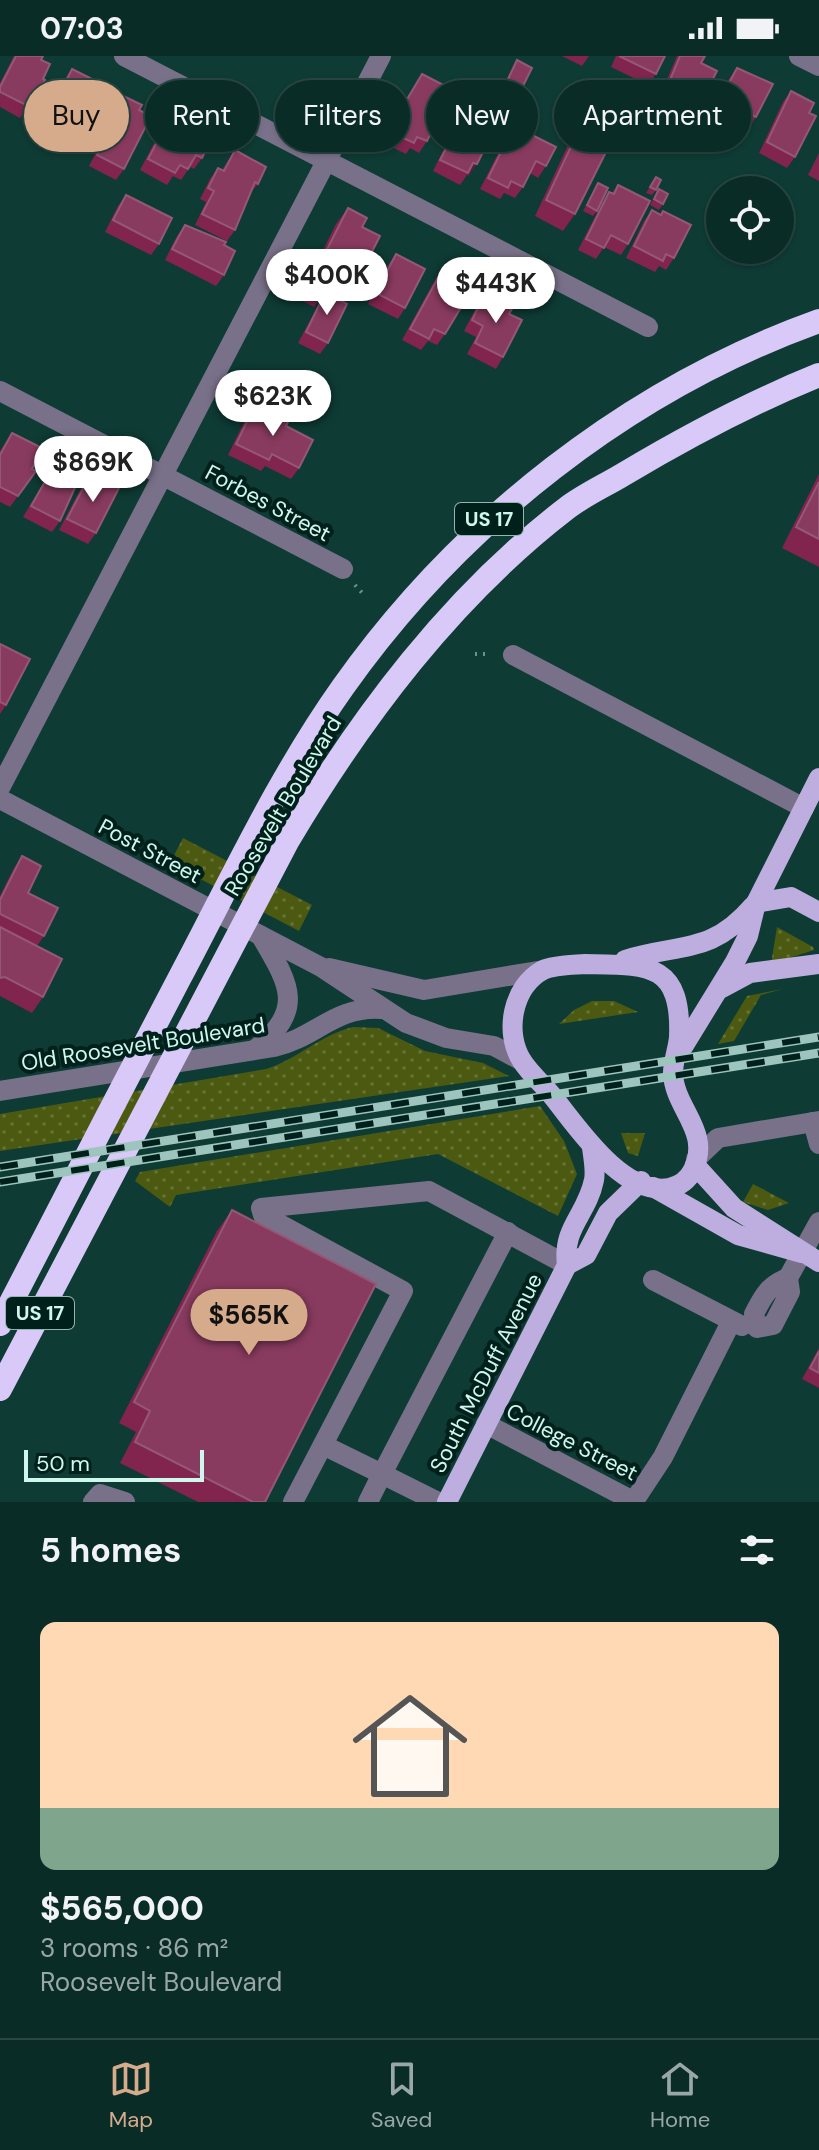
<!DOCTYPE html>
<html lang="en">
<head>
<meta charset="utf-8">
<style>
	body { margin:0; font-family:"DM Sans",sans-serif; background:#183833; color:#f1f3f6; height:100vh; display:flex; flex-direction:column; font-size:30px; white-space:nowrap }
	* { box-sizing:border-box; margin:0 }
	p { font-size:26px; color:#99a7a7 }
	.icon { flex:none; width:44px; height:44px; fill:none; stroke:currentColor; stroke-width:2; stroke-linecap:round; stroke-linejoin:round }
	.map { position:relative; height:1446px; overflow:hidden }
	.panel { display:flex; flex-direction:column; background:#0a2c27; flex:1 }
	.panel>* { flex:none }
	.hud { position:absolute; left:24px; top:24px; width:772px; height:72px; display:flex; gap:16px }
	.tools { position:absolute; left:706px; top:120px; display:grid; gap:16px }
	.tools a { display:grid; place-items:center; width:88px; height:88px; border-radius:50%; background:#0a2c27; box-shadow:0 2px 6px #0004,0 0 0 2px #2a4844; font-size:40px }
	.scale { position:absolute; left:24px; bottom:20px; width:180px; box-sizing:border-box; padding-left:8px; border:4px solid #d0f7ee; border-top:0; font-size:22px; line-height:28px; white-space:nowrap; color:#d0f7ee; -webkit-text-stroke:6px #00211b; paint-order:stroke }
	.price { position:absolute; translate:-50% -68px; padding:0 18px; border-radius:28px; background:#fff; color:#222; font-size:26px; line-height:52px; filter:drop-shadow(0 2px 4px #0008) }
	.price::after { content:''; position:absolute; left:50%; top:48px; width:24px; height:18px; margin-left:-12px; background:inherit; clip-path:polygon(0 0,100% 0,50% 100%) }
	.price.active { background:#d6ab8b; color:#111 }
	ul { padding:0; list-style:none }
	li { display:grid; align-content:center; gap:16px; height:424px; padding:0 40px }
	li+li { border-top:2px solid #2a4844 }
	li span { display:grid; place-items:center; height:248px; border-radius:16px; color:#555 }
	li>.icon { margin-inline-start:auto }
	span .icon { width:144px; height:144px; fill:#fffc; stroke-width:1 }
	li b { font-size:34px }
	h2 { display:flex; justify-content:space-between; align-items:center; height:96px; padding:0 40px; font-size:34px }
	.tag { padding:0 28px; border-radius:36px; background:#0a2c27; box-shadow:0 2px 6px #0004,0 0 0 2px #2a4844; font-size:28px; line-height:72px }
	.tag.active { background:#d6ab8b; color:#111 }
	.status { display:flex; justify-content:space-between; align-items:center; height:56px; padding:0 40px; background:#0a2c27; direction:ltr }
	.status svg { height:22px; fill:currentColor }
	.dock { display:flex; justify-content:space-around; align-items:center; height:112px; border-top:2px solid #2a4844; background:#0a2c27; font-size:22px; color:#99a7a7 }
	.dock a { display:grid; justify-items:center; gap:4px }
	.dock .active { color:#d6ab8b }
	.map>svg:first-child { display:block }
	.green { fill:url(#green-dots) }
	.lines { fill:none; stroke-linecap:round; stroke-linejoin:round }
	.path { stroke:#69948c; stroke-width:4; stroke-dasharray:2 6; stroke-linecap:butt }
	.minor { stroke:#797189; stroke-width:20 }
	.major { stroke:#beaedf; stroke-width:20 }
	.highway { stroke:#d8c9f8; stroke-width:24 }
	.rail-casing { stroke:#9dc5bd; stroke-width:9 }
	.rail { stroke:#00211b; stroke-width:6; stroke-dasharray:18; stroke-linecap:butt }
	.wall { fill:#81244e }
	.shaded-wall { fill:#4f243c }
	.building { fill:#893b5f; stroke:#945876; stroke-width:2 }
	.labels { text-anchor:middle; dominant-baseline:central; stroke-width:8; stroke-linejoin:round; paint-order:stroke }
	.shield { fill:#00211b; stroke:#92b7af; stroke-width:2 }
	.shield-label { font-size:20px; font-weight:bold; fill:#d0f7ee }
	.street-label { font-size:22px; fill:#d0f7ee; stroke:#00211b }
</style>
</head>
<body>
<div class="status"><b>07:03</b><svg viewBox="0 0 49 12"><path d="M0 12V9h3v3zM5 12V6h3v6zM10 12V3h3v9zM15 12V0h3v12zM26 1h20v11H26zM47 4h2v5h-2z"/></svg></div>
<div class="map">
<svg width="819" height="1446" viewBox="0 0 819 1446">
	<defs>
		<pattern id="green-dots" width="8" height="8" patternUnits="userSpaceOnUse" patternTransform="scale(2)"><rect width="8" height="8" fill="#4c5911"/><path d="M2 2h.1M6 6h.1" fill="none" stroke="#657234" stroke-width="1.8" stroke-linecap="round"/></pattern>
	</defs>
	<rect width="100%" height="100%" fill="#0e3b34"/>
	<g class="green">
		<path d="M183,782L312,849L299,875L170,807Z"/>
		<path d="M777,871L813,891L814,894L771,908Z"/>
		<path d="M783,933L761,939L734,985L718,988L747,940Z"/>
		<path d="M592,945H614L638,956L559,968L574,954Z"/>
		<path d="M353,971L378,972L425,995L483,1007L509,1020L0,1095V1058L266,1013C298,1003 320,979 353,971Z"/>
		<path d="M540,1050L564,1085L577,1118L558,1160L438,1098L176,1139L170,1151L135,1125L140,1116Z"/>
		<path d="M621,1077H645L638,1100L628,1097Z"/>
		<path d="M753,1128L789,1147L768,1154L743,1146Z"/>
	</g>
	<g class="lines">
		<g class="path">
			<path d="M355,529L364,539"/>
			<path d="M475,598H491"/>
		</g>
		<g class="minor">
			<path d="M124,0L648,271"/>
			<path d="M799,0L819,10"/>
			<path d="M0,335L343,513"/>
			<path d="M513,599L804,752"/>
			<path d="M0,732L381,0"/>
			<path d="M0,743L321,911L406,967L446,982L494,990L522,1005"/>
			<path d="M329,912L424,934L544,914"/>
			<path d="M256,993C306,952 289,928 261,880"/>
			<path d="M0,1035L274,991C315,982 335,950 381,953"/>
			<path d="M813,1066L819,1088"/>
			<path d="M696,1103L718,1082L819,1065"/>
			<path d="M788,1222C769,1229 763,1240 754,1258L757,1272L773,1269L790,1236L788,1222L819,1166"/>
			<path d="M653,1224L742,1270"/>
			<path d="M486,1368L635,1446"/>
			<path d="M323,1389L382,1418L508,1176"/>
			<path d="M634,1445L663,1401L731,1266"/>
			<path d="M93,1446L100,1438L125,1446"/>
			<path d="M293,1446L403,1235L263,1159L261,1152L429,1135L567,1209"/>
			<path d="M368,1446L382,1418L438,1446"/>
		</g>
		<g class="major">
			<path d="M756,847L791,841L819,856"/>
			<path d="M625,904C680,887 711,899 753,850"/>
			<path d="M585,908C646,909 682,905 679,981C678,993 673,1005 673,1017C674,1053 712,1075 693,1114C688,1124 680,1130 669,1132C623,1140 578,1072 554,1042C544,1029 531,1019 522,1005C504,977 512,931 543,914C554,909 573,909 585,908Z"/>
			<path d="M722,932L750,917L819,908"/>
			<path d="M678,999L735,906L748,880L756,847L819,722"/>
			<path d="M695,1109L734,1152L819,1206"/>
			<path d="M653,1131L738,1179L802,1197"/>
			<path d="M567,1209L586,1199L608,1157L641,1125"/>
			<path d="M447,1446L567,1209C562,1171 587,1159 594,1124C596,1114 593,1101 592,1091"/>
		</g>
		<g class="highway">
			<path d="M0,1268C59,1152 119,1038 179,923C231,825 279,721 343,631C459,467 629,333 819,265"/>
			<path d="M0,1333L288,784C362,660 451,541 567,452C584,439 606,429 624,418C686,381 752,346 819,319"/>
		</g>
		<g class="rail-casing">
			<g id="rail">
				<path d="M0,1111L819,981"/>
				<path d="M0,1126L819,997"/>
			</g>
		</g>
		<use href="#rail" class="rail"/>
	</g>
	<g class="wall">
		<path d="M14,0H43L41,4L31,47H30L20,62L0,51V27Z"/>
		<path d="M562,0H589L582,10Z"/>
		<path d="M616,0H665L656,18L648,29L611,11Z"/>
		<path d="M677,0H705L701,7L703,42L695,54L680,46L676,51L659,42Z"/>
		<path d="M517,4L523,30L519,36L504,28Z"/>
		<path d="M737,12L756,61L748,73L735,66L739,58L725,52L722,56L714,52L729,23Z"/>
		<path d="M72,13L76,80L68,91L38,76L64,24Z"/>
		<path d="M422,18L427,85L419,97L410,92L406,98L392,91L395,85L388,81L391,75L388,73Z"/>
		<path d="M113,35L139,54L124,113L116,124L89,110L106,77L93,70L105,46Z"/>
		<path d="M791,35L809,57L795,101L787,112L759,97L783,46Z"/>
		<path d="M565,36L571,60L567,66L552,58Z"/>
		<path d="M464,58L478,65L483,59L469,120L467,119L460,129L433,115L456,69Z"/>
		<path d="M170,61L187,73L202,87V102L194,113L190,111L181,124L173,120L167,129L140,114L162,72Z"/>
		<path d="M514,70L546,110L538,122L530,117L523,131L515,142L504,137L500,143L480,133L506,82Z"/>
		<path d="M580,71L575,158L563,175L535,160L569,87Z"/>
		<path d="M235,94L258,128L249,138L235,174L227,185L195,169L206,146L200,143L210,123L218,112L222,114Z"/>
		<path d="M819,97V125L808,119Z"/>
		<path d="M656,121V134L652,139L646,137Z"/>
		<path d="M598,127L597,155L593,160L583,155Z"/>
		<path d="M618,129L628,188L621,199L604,191L596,203L578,194L602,147L609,136L612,137Z"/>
		<path d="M659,133L663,148L659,154L650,149Z"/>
		<path d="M126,139L159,188L151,199L105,176L118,150Z"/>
		<path d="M348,152L362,171L352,235L344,246L328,287L320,298L298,287L322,242L321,241L314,251L299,243L336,168Z"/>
		<path d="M652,154L661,159L663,155L674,202L666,214L659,210L655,216L626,202L644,165Z"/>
		<path d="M185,169L224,189V219L216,230L165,204L177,180Z"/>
		<path d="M396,198L405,252L398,263L368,248L388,209Z"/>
		<path d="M444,211L445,278L437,289L428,285L421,294L402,284L436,222Z"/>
		<path d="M485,237L509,258L503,301L496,313L467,298L476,281L464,275L478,248Z"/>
		<path d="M255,349L299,412L291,423L265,410L261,415L228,399L247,360Z"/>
		<path d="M12,377L32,413L36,415L10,451L0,446V395Z"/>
		<path d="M59,401L60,465L52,476L23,461Z"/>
		<path d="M819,418V511L782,492Z"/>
		<path d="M97,421L96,477L88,488L59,474L80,434L88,423L93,426Z"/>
		<path d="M0,588L6,649L0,658Z"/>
		<path d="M22,800L28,837L44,880L37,890L43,941L32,957L0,940V840L14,812Z"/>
		<path d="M232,1154L265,1446H198L120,1407L136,1376L119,1367L217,1175Z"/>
		<path d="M819,1292V1332L802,1323Z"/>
	</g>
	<g class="shaded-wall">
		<path d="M36,35L39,36L31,47L28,46Z"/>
		<path d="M473,107L477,108L469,120L467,119Z"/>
	</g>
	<g class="building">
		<path d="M16,0H43L41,4L50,8L43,23L45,24L39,36L36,35L28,50L0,36V31Z"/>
		<path d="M619,0H665L656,18Z"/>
		<path d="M680,0H705L701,7L717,15L703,42L687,34L684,40L667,31Z"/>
		<path d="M517,4L532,12L523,30L508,23Z"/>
		<path d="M737,12L773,28L756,61L743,55L747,47L732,40L730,45L722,40Z"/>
		<path d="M72,13L102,28L76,80L46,65Z"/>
		<path d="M422,18L453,34L427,85L417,81L414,87L399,80L403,74L396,70L399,63L396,62Z"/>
		<path d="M113,35L142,49L139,54L151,60L124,113L97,99L114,66L101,59Z"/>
		<path d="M791,35L814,47L809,57L816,60L795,101L767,86Z"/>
		<path d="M565,36L579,43L571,60L556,53Z"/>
		<path d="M464,58L480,66L483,59L498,66L477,108L473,107L468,117L440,104Z"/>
		<path d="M170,61L188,70L187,73L204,82L202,87L208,90L202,102L196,99L188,113L180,109L175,117L148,103Z"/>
		<path d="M514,70L556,91L546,110L536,105L523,131L511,125L508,132L488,122Z"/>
		<path d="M580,71L611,86L575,158L546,144Z"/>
		<path d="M235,94L266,111L258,128L255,126L235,174L202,158L214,135L208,132L218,112L224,115Z"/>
		<path d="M656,121L661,124L656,134L650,131Z"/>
		<path d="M598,127L608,132L597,155L587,149Z"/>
		<path d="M618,129L650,145L628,188L611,179L604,192L586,183L609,136L614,138Z"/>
		<path d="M659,133L668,138L663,148L654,143Z"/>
		<path d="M126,139L172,162L159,188L113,164Z"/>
		<path d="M348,152L367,162L362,171L380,180L352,235L331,224L325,235L310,227Z"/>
		<path d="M652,154L661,159L663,155L691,169L674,202L666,198L663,205L634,190Z"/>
		<path d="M185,169L226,186L224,189L235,195L224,219L172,193Z"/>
		<path d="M396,198L425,213L405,252L376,237Z"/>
		<path d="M444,211L469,223L465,232L471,235L445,278L434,273L429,283L410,273Z"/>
		<path d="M325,237L341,241L340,244L347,248L328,287L306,276Z"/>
		<path d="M485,237L513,251L509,258L522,264L503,301L475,287L483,270L472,264Z"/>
		<path d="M255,349L288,366L286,370L313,384L299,412L272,398L269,404L236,388Z"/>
		<path d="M12,377L42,392L32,413L36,415L18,440L0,431V399Z"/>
		<path d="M59,401L83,414L60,465L31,450Z"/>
		<path d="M97,421L119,432L96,477L67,463L88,423L94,426Z"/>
		<path d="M819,426V483L796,471Z"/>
		<path d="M0,588L30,603L6,649L0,646Z"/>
		<path d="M22,800L41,810L28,837L58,852L44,880L0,858V844Z"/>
		<path d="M0,871L62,903L43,941L5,921L0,922Z"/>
		<path d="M232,1154L376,1228L265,1446H253L135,1386L150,1355L134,1346Z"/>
		<path d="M819,1295V1317L810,1312Z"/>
	</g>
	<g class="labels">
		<g class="shield">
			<rect x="455" y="447" width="68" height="32" rx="6"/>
			<rect x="6" y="1241" width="68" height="32" rx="6"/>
		</g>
		<g class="shield-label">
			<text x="489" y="463">US 17</text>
			<text x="40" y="1257">US 17</text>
		</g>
		<g class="street-label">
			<text transform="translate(268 447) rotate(28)">Forbes Street</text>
			<text transform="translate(283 750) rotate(-59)">Roosevelt Boulevard</text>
			<text transform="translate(150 795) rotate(28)">Post Street</text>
			<text transform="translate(143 988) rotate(-9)">Old Roosevelt Boulevard</text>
			<text transform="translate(486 1317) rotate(-63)">South McDuff Avenue</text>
			<text transform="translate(572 1386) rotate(27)">College Street</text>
		</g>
	</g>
</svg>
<div class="tools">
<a><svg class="icon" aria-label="locate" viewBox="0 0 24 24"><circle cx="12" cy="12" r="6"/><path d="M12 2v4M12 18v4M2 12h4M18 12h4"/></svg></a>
</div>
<div class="scale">50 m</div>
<b class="price" style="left:327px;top:261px">$400K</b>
<b class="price" style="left:496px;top:269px">$443K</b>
<b class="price" style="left:273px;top:382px">$623K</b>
<b class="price" style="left:93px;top:448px">$869K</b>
<b class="price active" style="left:249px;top:1301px">$565K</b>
<div class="hud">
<a class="tag active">Buy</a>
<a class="tag">Rent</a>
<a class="tag">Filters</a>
<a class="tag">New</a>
<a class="tag">Apartment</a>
</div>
</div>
<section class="panel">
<h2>5 homes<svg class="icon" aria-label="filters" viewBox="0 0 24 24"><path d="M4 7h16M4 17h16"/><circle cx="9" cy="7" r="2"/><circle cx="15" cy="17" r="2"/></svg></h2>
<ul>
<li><span style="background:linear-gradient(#ffd9b3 75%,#7fa58c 0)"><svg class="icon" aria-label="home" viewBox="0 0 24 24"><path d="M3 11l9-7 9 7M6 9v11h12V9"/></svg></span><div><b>$565,000</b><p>3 rooms · 86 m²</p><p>Roosevelt Boulevard</p></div></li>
</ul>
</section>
<nav class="dock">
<a class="active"><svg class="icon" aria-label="map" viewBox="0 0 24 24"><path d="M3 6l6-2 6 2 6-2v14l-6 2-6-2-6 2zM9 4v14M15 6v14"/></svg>Map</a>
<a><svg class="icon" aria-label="saved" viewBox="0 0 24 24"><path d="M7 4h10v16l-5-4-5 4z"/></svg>Saved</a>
<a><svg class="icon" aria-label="home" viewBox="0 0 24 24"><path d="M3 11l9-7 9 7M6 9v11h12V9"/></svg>Home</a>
</nav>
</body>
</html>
